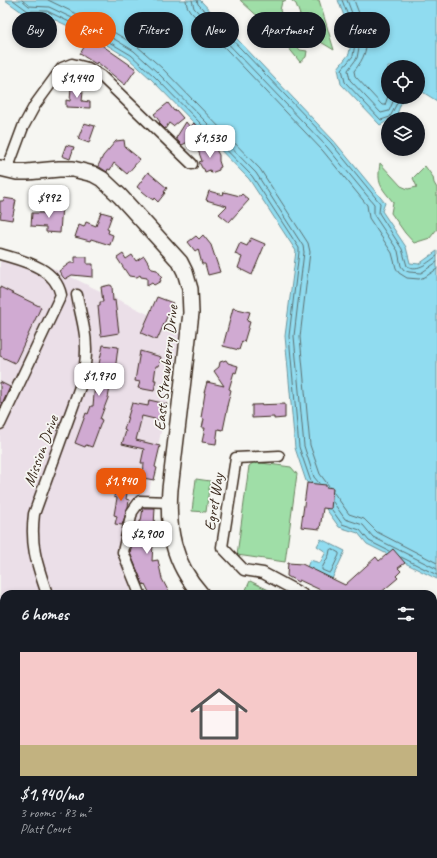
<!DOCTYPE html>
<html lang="en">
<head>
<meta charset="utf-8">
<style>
	body { margin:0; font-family:Caveat,sans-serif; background:#20242c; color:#f1f3f6; height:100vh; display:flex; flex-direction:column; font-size:15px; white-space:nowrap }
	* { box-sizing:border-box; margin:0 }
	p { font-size:13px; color:#9ea1a6 }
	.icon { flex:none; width:22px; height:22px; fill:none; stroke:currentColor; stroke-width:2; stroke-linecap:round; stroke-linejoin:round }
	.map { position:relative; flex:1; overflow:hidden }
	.drawer { position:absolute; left:0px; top:590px; width:437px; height:268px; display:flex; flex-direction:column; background:#171b24; border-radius:12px 12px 0 0; box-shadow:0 2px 6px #0003 }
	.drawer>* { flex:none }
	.banner { position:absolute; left:12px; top:12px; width:413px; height:36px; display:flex; gap:8px }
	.tools { position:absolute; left:381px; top:60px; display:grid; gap:8px }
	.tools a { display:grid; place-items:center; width:44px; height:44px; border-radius:50%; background:#171b24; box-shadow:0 2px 6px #0003; font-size:20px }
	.price { position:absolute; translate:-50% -34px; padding:0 9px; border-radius:8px; background:#fff; color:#222; font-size:13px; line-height:26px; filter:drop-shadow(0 1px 2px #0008) }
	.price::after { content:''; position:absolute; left:50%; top:24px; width:12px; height:9px; margin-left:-6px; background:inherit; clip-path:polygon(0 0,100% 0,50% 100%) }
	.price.current { background:#ea580c; color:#fff }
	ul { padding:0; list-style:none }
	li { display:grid; align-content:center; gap:8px; height:212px; padding:0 20px }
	li span { display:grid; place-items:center; height:124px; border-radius:0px; color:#555 }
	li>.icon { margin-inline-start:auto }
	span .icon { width:72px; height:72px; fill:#fffc; stroke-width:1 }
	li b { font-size:17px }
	h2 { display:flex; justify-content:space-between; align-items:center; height:48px; padding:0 20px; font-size:17px }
	.tag { padding:0 14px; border-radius:18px; background:#171b24; box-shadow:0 2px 6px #0003; font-size:14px; line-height:36px }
	.tag.current { background:#ea580c; color:#fff }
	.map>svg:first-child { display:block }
	.built { fill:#ebdfe8 }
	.green { fill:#9fdea7; stroke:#6d8462 }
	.water { fill:#90dcf0; stroke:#6e959c }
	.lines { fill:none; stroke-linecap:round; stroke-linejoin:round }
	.shore { stroke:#5d7172; stroke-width:1 }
	.building { fill:#d0aad2; stroke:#3b2a1e }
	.street-casing { stroke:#3b2a1e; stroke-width:13 }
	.secondary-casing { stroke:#3b2a1e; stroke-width:18 }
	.street { stroke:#f6f6f2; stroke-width:10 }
	.secondary { stroke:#f6f6f2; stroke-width:15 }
	.labels { text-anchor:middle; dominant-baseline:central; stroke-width:3.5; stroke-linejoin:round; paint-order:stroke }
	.street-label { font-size:16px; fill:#3b2a1e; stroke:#f6f6f2 }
</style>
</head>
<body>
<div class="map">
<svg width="437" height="858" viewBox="0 0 437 858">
	<rect width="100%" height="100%" fill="#f6f6f2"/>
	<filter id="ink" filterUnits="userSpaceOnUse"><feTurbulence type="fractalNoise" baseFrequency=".025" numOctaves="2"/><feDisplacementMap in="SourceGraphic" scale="8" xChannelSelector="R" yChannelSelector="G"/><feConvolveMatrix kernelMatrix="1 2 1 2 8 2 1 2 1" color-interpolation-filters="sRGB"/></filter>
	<g filter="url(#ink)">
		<path class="built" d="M0,250L40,262L181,330L129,594H4V810L0,812Z"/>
		<g class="green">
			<path d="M240,0H286L282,2L280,10L290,38L300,50L307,51L306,57L300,62L279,36Z"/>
			<path d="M291,0H319L334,50L319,41L310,42L296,4Z"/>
			<path d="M380,163L401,186L408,189L417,187L413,178L425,166L433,177L434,183L437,188V229L430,238L414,243L405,233L391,213L393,202C380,186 377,184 380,163Z"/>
			<path d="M254,462L291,467L297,474L285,562L237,555L249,466Z"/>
			<path d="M196,479L210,481L206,512L192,511Z"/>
			<path d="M250,581L277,594H244Z"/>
		</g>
		<g class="water">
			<path d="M5,0H200L334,141L385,203L382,211L406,247L410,263L419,264L437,251V579L367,544L358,533L339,527L306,481L295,448L285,336L296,251L249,179L151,79L128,58L102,42L45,15H26Z"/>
			<path d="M338,0H437V101L421,91L418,93V67H388V97H411L401,103L396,117L388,119V121L380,125L341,84L338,68L349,54L352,37Z"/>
			<path d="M321,539L345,551L332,579L307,567L310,560L320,563L326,552L317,546Z"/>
		</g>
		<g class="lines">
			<g class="shore">
				<path d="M13,0L28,11H47L104,39L131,55L154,76L252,176L299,248V252L289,336L299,447L310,479L312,483"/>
				<path d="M22,0L29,6L49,7L106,34L134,51L157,72L256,173L303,246L304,252L294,336L304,446L314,477L319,483"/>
				<path d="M48,0L110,30L137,46L162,68L260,169L308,243L310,252L300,337L310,445L320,474L329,486"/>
				<path d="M186,0L187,6L190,11L323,151L367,205L369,218L392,253L396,268L399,273L407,278L419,279L425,277L437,269"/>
				<path d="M192,0L194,8L327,147L374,204V215L398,251L401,266L404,270L409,272L421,273L437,262"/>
				<path d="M197,0L198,4L331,143L380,203L379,213L402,249L407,266C419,272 428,262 437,256"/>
				<path d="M342,0L356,37L353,56L342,69L345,82L381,120L390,117L398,101L404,97"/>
				<path d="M347,0L361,37L357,58L348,70L350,80L381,113L389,111L395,97"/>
				<path d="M354,0C364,28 376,45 354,71L355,76L382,105H385L388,96"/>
				<path d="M334,493L349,514L364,519L377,532L437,563"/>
				<path d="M333,502L345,519L363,525L373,537L437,569"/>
				<path d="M332,510L342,524L360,530L369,541L389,551"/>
				<path d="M332,549L339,553V555L331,572L329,573L322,570V568L329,555L330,550Z"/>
				<path d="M401,557L437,575"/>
			</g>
		</g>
		<g class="building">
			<path d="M90,37L136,69L125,85L97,62L96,64L80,54Z"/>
			<path d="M71,87H79V92H83L82,101L90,102V108L66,107V100L70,101Z"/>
			<path d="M168,103L174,111L176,110L183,118L173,126L169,123L165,129L159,123L160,122L154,114Z"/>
			<path d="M186,122L190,127L194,123L202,135L200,146L188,142L182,145L178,141L176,138Z"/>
			<path d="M84,123L95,126L89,143L78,139Z"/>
			<path d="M124,140L125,147L140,159L127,174L114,163L110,170L108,169L107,172L98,166L103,156L116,141Z"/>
			<path d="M213,144L219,155V161L221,167L219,168V170L211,173L210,170L205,172L204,169L202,168L199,162L202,161L198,150Z"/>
			<path d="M66,145L74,147L70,159L62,156Z"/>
			<path d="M148,172L167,188L164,192L165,193L158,202L154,198L153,200L137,187Z"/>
			<path d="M209,191L223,195L224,192L240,196L242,194L249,200L229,222L219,214L227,206L206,200Z"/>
			<path d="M4,198L16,200L12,220L0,218L1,212L0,211V201H3Z"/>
			<path d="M49,203L62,204L60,233L46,232V227L31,226L32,213H48Z"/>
			<path d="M101,212L112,215L107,229L109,230L108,233L113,235L110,245L91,239L90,241L75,237L79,225L84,227L86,222L96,226Z"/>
			<path d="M203,235L211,245L220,272L208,275L205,264H202L198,249L195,251L188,242L196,236L199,239Z"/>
			<path d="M251,238L265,244L252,275L238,268L242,257L235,254L240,243L247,246Z"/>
			<path d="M123,254L126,259L132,255L136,261L144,256L152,269L157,270L162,277L160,279L161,281L154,285L152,283L147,286V278L141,277L140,275L137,277L129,276L117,258Z"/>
			<path d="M75,257H87V264H93V277L72,275L65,279L63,277L59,271L70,263H75Z"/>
			<path d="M110,285L112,286L113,301L115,300L119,333L101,336L98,306H100V302H103L101,287Z"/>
			<path d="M0,287L41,307L15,363L0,356Z"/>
			<path d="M157,297L173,303L157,340L141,333Z"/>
			<path d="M233,308L250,312L247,321L250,322L244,342L242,341L239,350L223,346Z"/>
			<path d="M103,345L118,347L116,363L114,377H112L108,398L100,419L102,420L92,447L86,445L85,447L75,443L86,413L88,414L91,406H93L95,383Z"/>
			<path d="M140,351L161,357L159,366H156L154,380H156L154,391L138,388L140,382L135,381Z"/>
			<path d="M226,360L228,363L238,366L236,373L234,372L229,389L231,390L227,406H228L223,430L218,429L216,444L202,442L205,428H202L204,419L201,418L205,393H204L207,382L224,386L214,371L219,367L220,362Z"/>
			<path d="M0,382L10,387L0,409Z"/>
			<path d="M149,400L167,404L163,421L142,416L136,440L160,446L155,467L157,468L154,480L143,478L144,463H141L144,449L122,444L126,431L124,430L132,403L148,406Z"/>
			<path d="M285,404V418L274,419V417L252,418V405Z"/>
			<path d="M117,481L129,482L126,499L129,500L128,507L122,525L115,524L117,516L114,515L117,498L114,497Z"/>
			<path d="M307,483L326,485V487L333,488L331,509L323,508L320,529L301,527Z"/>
			<path d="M143,508H155L152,561L158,560L162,579L170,594H150L145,584L144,585L142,582L130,553L135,529H139L140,521H141Z"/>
			<path d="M393,549L405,563L398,568L401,571L396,576L398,578L379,594H329L299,580L298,582L287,576L288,563L302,564L345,585L376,557L379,561Z"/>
		</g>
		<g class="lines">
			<g class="street-casing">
				<g id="street">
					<path d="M7,170L23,127L35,105L62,68L72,64L88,68L101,76L192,164"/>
					<path d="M0,254C23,261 55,267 61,295L0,424"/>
					<path d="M279,456L236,458L222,547L244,570L263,573L302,594"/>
					<path d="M47,594C37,564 30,546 34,514L81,384C86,366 88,348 84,329C82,317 79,307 77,295"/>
					<path d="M140,594L123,552L132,512L140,501L169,502"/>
					<path d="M433,627L437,628"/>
					<path d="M0,629L4,639"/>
					<path d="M0,680L4,678"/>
					<path d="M0,716H4"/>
					<path d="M433,722H437"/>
					<path d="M433,807L437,806"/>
					<path d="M422,854L424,858"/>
					<path d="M322,858L321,855L323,854"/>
				</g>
			</g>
			<g class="secondary-casing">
				<g id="secondary">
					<path d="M0,168L17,172H27L59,169H73L93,174L102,179L120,196L180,262L185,272L190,289L191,313L170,489C167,529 173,563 201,594"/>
					<path d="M0,812L4,810"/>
				</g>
			</g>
			<use href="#street" class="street"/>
			<use href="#secondary" class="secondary"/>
		</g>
	</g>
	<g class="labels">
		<g class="street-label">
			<text transform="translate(166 368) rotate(-84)">East Strawberry Drive</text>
			<text transform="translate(41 451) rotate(-70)">Mission Drive</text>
			<text transform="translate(214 502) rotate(-81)">Egret Way</text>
		</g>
	</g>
</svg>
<div class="tools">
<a><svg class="icon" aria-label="locate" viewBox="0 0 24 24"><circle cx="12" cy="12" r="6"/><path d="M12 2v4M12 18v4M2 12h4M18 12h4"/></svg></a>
<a><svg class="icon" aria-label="layers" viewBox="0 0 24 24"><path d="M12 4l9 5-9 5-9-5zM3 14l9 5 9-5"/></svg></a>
</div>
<b class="price" style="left:77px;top:99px">$1,440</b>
<b class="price" style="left:210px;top:159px">$1,530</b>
<b class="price" style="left:49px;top:219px">$992</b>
<b class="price" style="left:99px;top:397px">$1,970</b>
<b class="price current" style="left:121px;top:502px">$1,940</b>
<b class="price" style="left:147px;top:555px">$2,900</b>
<div class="banner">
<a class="tag">Buy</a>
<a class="tag current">Rent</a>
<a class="tag">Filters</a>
<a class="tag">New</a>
<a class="tag">Apartment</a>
<a class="tag">House</a>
</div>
<section class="drawer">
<h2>6 homes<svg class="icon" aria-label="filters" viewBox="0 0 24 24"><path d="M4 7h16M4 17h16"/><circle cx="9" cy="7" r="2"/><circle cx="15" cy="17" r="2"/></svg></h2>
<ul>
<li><span style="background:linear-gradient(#f6c9c9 75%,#c2b280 0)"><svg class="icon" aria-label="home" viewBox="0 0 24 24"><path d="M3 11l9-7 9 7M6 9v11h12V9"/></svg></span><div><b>$1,940/mo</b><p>3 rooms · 83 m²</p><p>Platt Court</p></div></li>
</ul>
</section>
</div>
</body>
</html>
